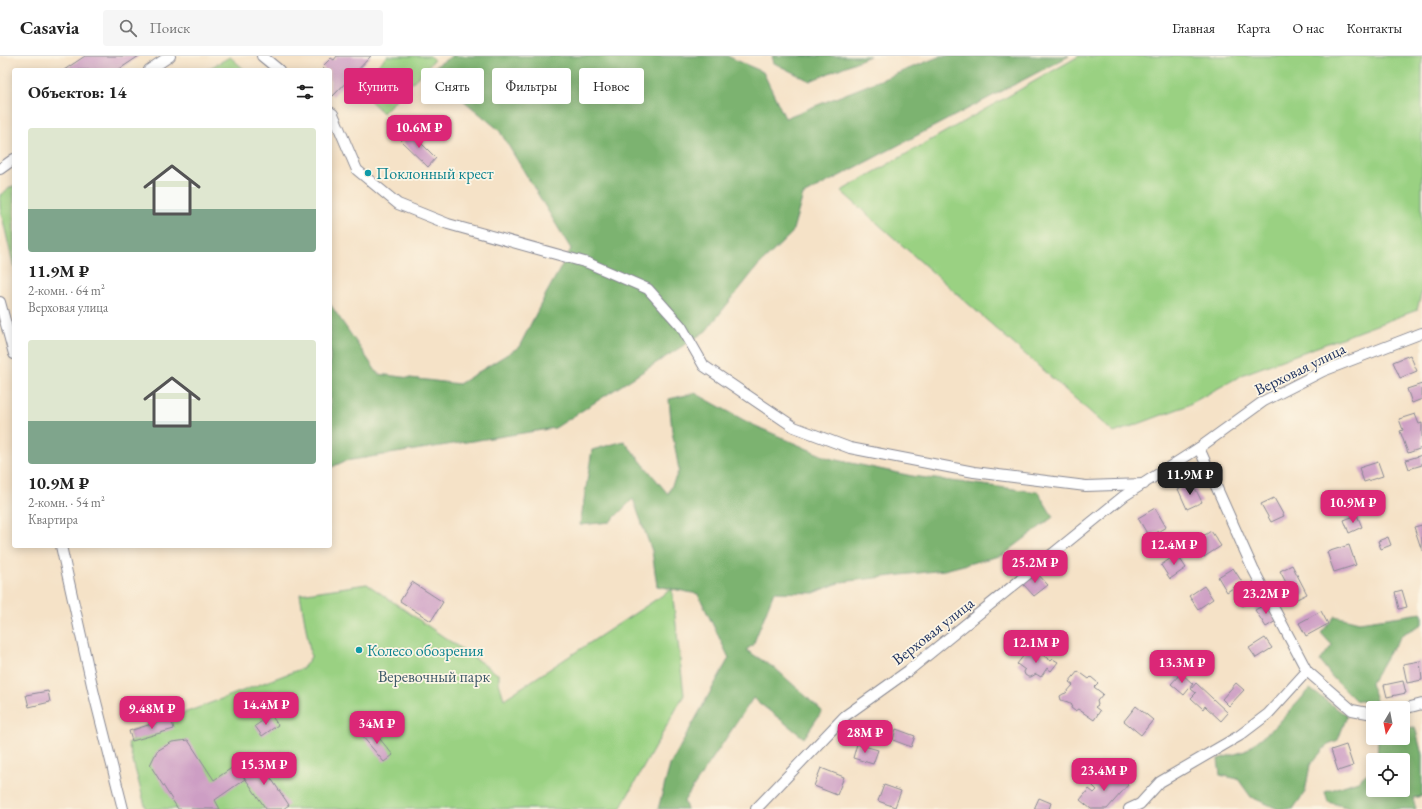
<!DOCTYPE html>
<html lang="ru">
<head>
<meta charset="utf-8">
<style>
	body { margin:0; font-family:"EB Garamond",serif; background:#f6f6f6; color:#222; height:100vh; display:flex; flex-direction:column; font-size:15px; white-space:nowrap }
	* { box-sizing:border-box; margin:0 }
	p { font-size:13px; color:#767676 }
	.icon { flex:none; width:22px; height:22px; fill:none; stroke:currentColor; stroke-width:2; stroke-linecap:round; stroke-linejoin:round }
	.map { position:relative; flex:1; overflow:hidden }
	.drawer { position:absolute; left:12px; top:12px; width:320px; height:480px; display:flex; flex-direction:column; background:#fff; border-radius:4px; box-shadow:0 2px 10px #0003 }
	.drawer>* { flex:none }
	.hud { position:absolute; left:344px; top:12px; width:380px; height:36px; display:flex; gap:8px }
	.needle { width:26px; rotate:190deg }
	.tools { position:absolute; left:1366px; top:645px; display:grid; gap:8px }
	.tools a { display:grid; place-items:center; width:44px; height:44px; border-radius:4px; background:#fff; box-shadow:0 2px 10px #0003; font-size:20px }
	.price { position:absolute; translate:-50% -34px; padding:0 9px; border-radius:8px; background:#db2777; color:#fff; font-size:13px; line-height:26px; filter:drop-shadow(0 1px 2px #0008) }
	.price::after { content:''; position:absolute; left:50%; top:24px; width:12px; height:9px; margin-left:-6px; background:inherit; clip-path:polygon(0 0,100% 0,50% 100%) }
	.price.selected { background:#222; color:#fff }
	ul { padding:0; list-style:none }
	li { display:grid; align-content:center; gap:8px; height:212px; padding:0 16px }
	li span { display:grid; place-items:center; height:124px; border-radius:4px; color:#555 }
	li>.icon { margin-inline-start:auto }
	span .icon { width:72px; height:72px; fill:#fffc; stroke-width:1 }
	li b { font-size:17px }
	h2 { display:flex; justify-content:space-between; align-items:center; height:48px; padding:0 16px; font-size:17px }
	.pill { padding:0 14px; border-radius:4px; background:#fff; box-shadow:0 2px 10px #0003; font-size:14px; line-height:36px }
	.pill.selected { background:#db2777; color:#fff }
	header { display:flex; align-items:center; gap:24px; box-sizing:border-box; height:56px; padding:0 20px; background:#fff; border-bottom:1px solid #e0e0e0 }
	header strong { font-size:19px }
	nav { display:flex; gap:22px; margin-inline-start:auto; font-size:14px }
	.search { width:280px; height:36px; background:#f6f6f6; display:flex; align-items:center; gap:10px; box-sizing:border-box; padding:0 14px; border-radius:4px; color:#767676; font-size:15px }
	.map>svg:first-child { display:block }
	.green { fill:#9ad182; stroke:#5a8070 }
	.forest { fill:#7bb370; stroke:#4b7167 }
	.building { fill:#cd9ec4 }
	.lines { fill:none; stroke-linecap:round; stroke-linejoin:round }
	.street-casing { stroke:#888892; stroke-width:12 }
	.street { stroke:#fff; stroke-width:10 }
	.culture-dot { fill:#0f9aa8; stroke:#fcf5e5; stroke-width:1.5 }
	.labels { text-anchor:middle; dominant-baseline:central; stroke-width:3.5; stroke-linejoin:round; paint-order:stroke }
	.culture-label { font-size:16px; fill:#0d838f; stroke:#fcf5e5; text-anchor:start }
	.street-label { font-size:16px; fill:#1b2f5e; stroke:#fcf5e5 }
	.park-label { font-size:16px; fill:#3b5867; stroke:#fcf5e5 }
</style>
</head>
<body>
<header>
<strong>Casavia</strong>
<div class="search"><svg class="icon" aria-label="search" viewBox="0 0 24 24"><circle cx="10" cy="10" r="6"/><path d="M15 15l6 6"/></svg>Поиск</div>
<nav><a>Главная</a><a>Карта</a><a>О нас</a><a>Контакты</a></nav>
</header>
<div class="map">
<svg width="1422" height="753" viewBox="0 0 1422 753">
	<rect width="100%" height="100%" fill="#fcf5e5"/>
	<filter id="ink" filterUnits="userSpaceOnUse"><feTurbulence type="fractalNoise" baseFrequency=".025" numOctaves="2"/><feDisplacementMap in="SourceGraphic" scale="8" xChannelSelector="R" yChannelSelector="G"/><feConvolveMatrix kernelMatrix="1 2 1 2 8 2 1 2 1" color-interpolation-filters="sRGB"/></filter>
	<filter id="wash" filterUnits="userSpaceOnUse"><feTurbulence type="fractalNoise" baseFrequency=".012" numOctaves="4" result="noise"/><feDisplacementMap in="SourceGraphic" scale="16" xChannelSelector="R" yChannelSelector="G"/><feGaussianBlur stdDeviation="0.9" result="paint"/><feColorMatrix in="noise" values="0 0 0 0 0 0 0 0 0 0 0 0 0 0 0 0 0 1.4 0 .05"/><feComposite in="paint" operator="in"/></filter>
	<g filter="url(#wash)">
		<rect width="100%" height="100%" fill="#f5e2c7"/>
		<g class="green">
			<path d="M387,0H430L434,4L383,57L356,31Z"/>
			<path d="M1079,0H1422V235L1417,254L1244,318L1186,350L1114,377L841,135Z"/>
			<path d="M230,1L245,14H206Z"/>
			<path d="M14,129V212L0,151V139Z"/>
			<path d="M367,528L499,619V627L504,643L672,533L684,639L620,753H146L128,687L132,685L129,675L171,662L303,612L311,601L300,538Z"/>
		</g>
		<g class="forest">
			<path d="M452,0H727L763,16L785,62L941,0H1069L803,139L792,177L757,211L706,275L555,372L345,405L330,412V248L378,318L459,328L519,291L546,238L571,193L499,74L428,15Z"/>
			<path d="M772,0H870L810,25L774,7Z"/>
			<path d="M695,337L749,367L828,402L912,420L1038,436L1053,461L1003,499L944,514L841,526L814,537L774,536L753,589L746,594L776,613L822,655L804,682L753,642L684,745L687,753H658L670,709L729,602L698,538L657,530L652,495L633,443L610,466L580,469L592,394L624,385L668,438L679,414L672,375L669,343Z"/>
			<path d="M1422,557V568L1403,578L1388,598L1371,627L1377,648L1355,644L1333,622L1320,605L1332,589L1321,577L1335,560L1359,566Z"/>
			<path d="M1310,633L1347,660L1338,684L1328,688L1310,709L1305,736L1293,753H1278L1251,741L1238,723L1220,719L1218,703L1245,695L1276,670Z"/>
			<path d="M1415,671L1422,699V740L1413,742L1416,753H1353L1328,746L1325,736L1358,725L1373,712V734H1403V704H1377L1378,682H1403V672Z"/>
		</g>
		<g id="blocks">
			<g class="building">
				<path d="M85,0H139L118,14H64Z"/>
				<path d="M337,0H371L333,40L330,37V14H325L322,11L331,2L334,4Z"/>
				<path d="M410,76L436,102L428,111L401,85Z"/>
				<path d="M1410,299L1417,315L1400,322L1393,306Z"/>
				<path d="M1422,328V343L1412,347L1407,333Z"/>
				<path d="M1415,358L1419,368L1422,367V392L1408,397L1400,375L1403,374L1399,363Z"/>
				<path d="M1422,399V409L1409,413L1406,404Z"/>
				<path d="M1378,406L1383,420L1364,426L1359,412Z"/>
				<path d="M1192,426L1202,446L1187,453L1178,433Z"/>
				<path d="M1274,442L1284,460L1271,466L1261,448Z"/>
				<path d="M1155,452L1166,471L1149,481L1138,462Z"/>
				<path d="M1357,459L1362,471L1349,477L1344,464Z"/>
				<path d="M1422,469V495L1414,471Z"/>
				<path d="M1211,475L1221,490L1204,501L1194,486Z"/>
				<path d="M1388,481L1391,489L1381,493L1378,485Z"/>
				<path d="M1349,489L1356,509L1334,516L1327,496Z"/>
				<path d="M1177,498L1186,512L1170,523L1161,509Z"/>
				<path d="M1292,509L1307,538L1295,544L1280,515Z"/>
				<path d="M1233,512L1242,526L1227,536L1218,521Z"/>
				<path d="M1036,516L1048,529L1034,540L1023,528Z"/>
				<path d="M412,526L443,546L431,565L400,545Z"/>
				<path d="M1258,529L1263,539L1242,550L1236,540Z"/>
				<path d="M1204,530L1213,543L1198,553L1189,540Z"/>
				<path d="M1402,534L1407,551L1399,553L1395,536Z"/>
				<path d="M1266,548L1276,565L1266,571L1255,554Z"/>
				<path d="M1321,555L1328,568L1306,580L1299,567Z"/>
				<path d="M1265,582L1272,592L1256,602L1249,592Z"/>
				<path d="M1028,594L1033,598L1036,594L1051,605L1053,603L1058,606L1051,615L1047,612L1041,621L1036,618L1031,621H1028L1025,619L1024,616L1025,614L1017,608Z"/>
				<path d="M1420,605L1422,624L1407,627L1403,608Z"/>
				<path d="M1078,615L1089,623L1091,621L1098,627L1094,631L1103,638L1097,645L1098,649L1095,651L1100,655L1094,664L1078,653L1075,655L1071,652L1072,649L1068,646L1061,644L1060,640L1063,638L1066,637L1073,629L1069,626Z"/>
				<path d="M1181,617L1193,628L1184,639L1171,628Z"/>
				<path d="M1403,625L1406,637L1387,641L1384,629Z"/>
				<path d="M1196,627L1228,657L1221,665L1205,650L1203,653L1191,642L1196,637L1191,633Z"/>
				<path d="M1236,627L1244,634L1229,650L1222,643Z"/>
				<path d="M48,635L50,646L29,651L26,639Z"/>
				<path d="M1136,650L1153,664L1141,679L1124,665Z"/>
				<path d="M271,659L278,669L262,680L255,670Z"/>
				<path d="M171,662L174,673L132,685L129,675Z"/>
				<path d="M371,672L393,699L384,706L362,680Z"/>
				<path d="M896,673L915,680L911,691L893,684Z"/>
				<path d="M188,684L214,724L236,709L245,723L215,744L220,753H178L150,709L157,695L172,686Z"/>
				<path d="M857,688L878,694L873,708L853,702Z"/>
				<path d="M1346,689L1353,710L1338,715L1331,694Z"/>
				<path d="M258,703L289,749L283,753H266L240,715Z"/>
				<path d="M821,712L844,721L837,739L814,730Z"/>
				<path d="M1113,716L1128,729L1107,753H1091L1080,744L1089,733L1094,737L1097,734L1092,729L1100,719L1106,724Z"/>
				<path d="M884,729L901,735L895,751L878,745Z"/>
				<path d="M1039,742L1051,747L1049,753H1034Z"/>
			</g>
		</g>
	</g>
	<g filter="url(#ink)">
		<use href="#blocks" fill-opacity="0" stroke="#888892" stroke-width="1"/>
		<g class="lines">
			<g class="street-casing">
				<g id="street">
					<path d="M262,0L279,14"/>
					<path d="M149,14L170,0"/>
					<path d="M330,56L333,58L357,114L398,148L448,168L588,207L648,233L681,270L704,310L794,371L850,392L974,416L1086,430L1144,428"/>
					<path d="M0,113L14,103"/>
					<path d="M0,246L14,298"/>
					<path d="M61,490L94,638L123,753"/>
					<path d="M1307,615L1352,654L1373,658"/>
					<path d="M1403,653L1422,648"/>
					<path d="M756,753L845,660L908,615L1124,440L1199,392L1264,345L1323,315L1422,277"/>
					<path d="M1129,753L1140,748L1160,726L1239,680L1268,658L1307,615L1253,513L1199,392"/>
				</g>
			</g>
			<use href="#street" class="street"/>
		</g>
	</g>
	<g class="culture-dot">
		<circle cx="368" cy="117" r="4"/>
		<circle cx="359" cy="594" r="4"/>
	</g>
	<g class="labels">
		<g class="culture-label">
			<text x="376" y="117">Поклонный крест</text>
			<text x="367" y="594">Колесо обозрения</text>
		</g>
		<g class="street-label">
			<text transform="translate(1300 313) rotate(-26)">Верховая улица</text>
			<text transform="translate(933 575) rotate(-38)">Верховая улица</text>
		</g>
		<g class="park-label">
			<text x="434" y="620">Веревочный парк</text>
		</g>
	</g>
</svg>
<div class="tools">
<a><svg class="needle" viewBox="-14 -14 28 28"><path d="M0-13l5 13h-10z" fill="#e53935"/><path d="M0 13l5-13h-10z" fill="#767676"/></svg></a>
<a><svg class="icon" aria-label="locate" viewBox="0 0 24 24"><circle cx="12" cy="12" r="6"/><path d="M12 2v4M12 18v4M2 12h4M18 12h4"/></svg></a>
</div>
<b class="price" style="left:419px;top:93px">10.6M ₽</b>
<b class="price selected" style="left:1190px;top:440px">11.9M ₽</b>
<b class="price" style="left:1353px;top:468px">10.9M ₽</b>
<b class="price" style="left:1174px;top:510px">12.4M ₽</b>
<b class="price" style="left:1035px;top:528px">25.2M ₽</b>
<b class="price" style="left:1266px;top:559px">23.2M ₽</b>
<b class="price" style="left:1036px;top:608px">12.1M ₽</b>
<b class="price" style="left:1182px;top:628px">13.3M ₽</b>
<b class="price" style="left:266px;top:670px">14.4M ₽</b>
<b class="price" style="left:152px;top:674px">9.48M ₽</b>
<b class="price" style="left:377px;top:689px">34M ₽</b>
<b class="price" style="left:865px;top:698px">28M ₽</b>
<b class="price" style="left:264px;top:730px">15.3M ₽</b>
<b class="price" style="left:1104px;top:736px">23.4M ₽</b>
<div class="hud">
<a class="pill selected">Купить</a>
<a class="pill">Снять</a>
<a class="pill">Фильтры</a>
<a class="pill">Новое</a>
</div>
<section class="drawer">
<h2>Объектов: 14<svg class="icon" aria-label="filters" viewBox="0 0 24 24"><path d="M4 7h16M4 17h16"/><circle cx="9" cy="7" r="2"/><circle cx="15" cy="17" r="2"/></svg></h2>
<ul>
<li><span style="background:linear-gradient(#dfe7d0 65%,#7fa58c 0)"><svg class="icon" aria-label="home" viewBox="0 0 24 24"><path d="M3 11l9-7 9 7M6 9v11h12V9"/></svg></span><div><b>11.9M ₽</b><p>2-комн. · 64 m²</p><p>Верховая улица</p></div></li>
<li><span style="background:linear-gradient(#dfe7d0 65%,#7fa58c 0)"><svg class="icon" aria-label="home" viewBox="0 0 24 24"><path d="M3 11l9-7 9 7M6 9v11h12V9"/></svg></span><div><b>10.9M ₽</b><p>2-комн. · 54 m²</p><p>Квартира</p></div></li>
</ul>
</section>
</div>
</body>
</html>
